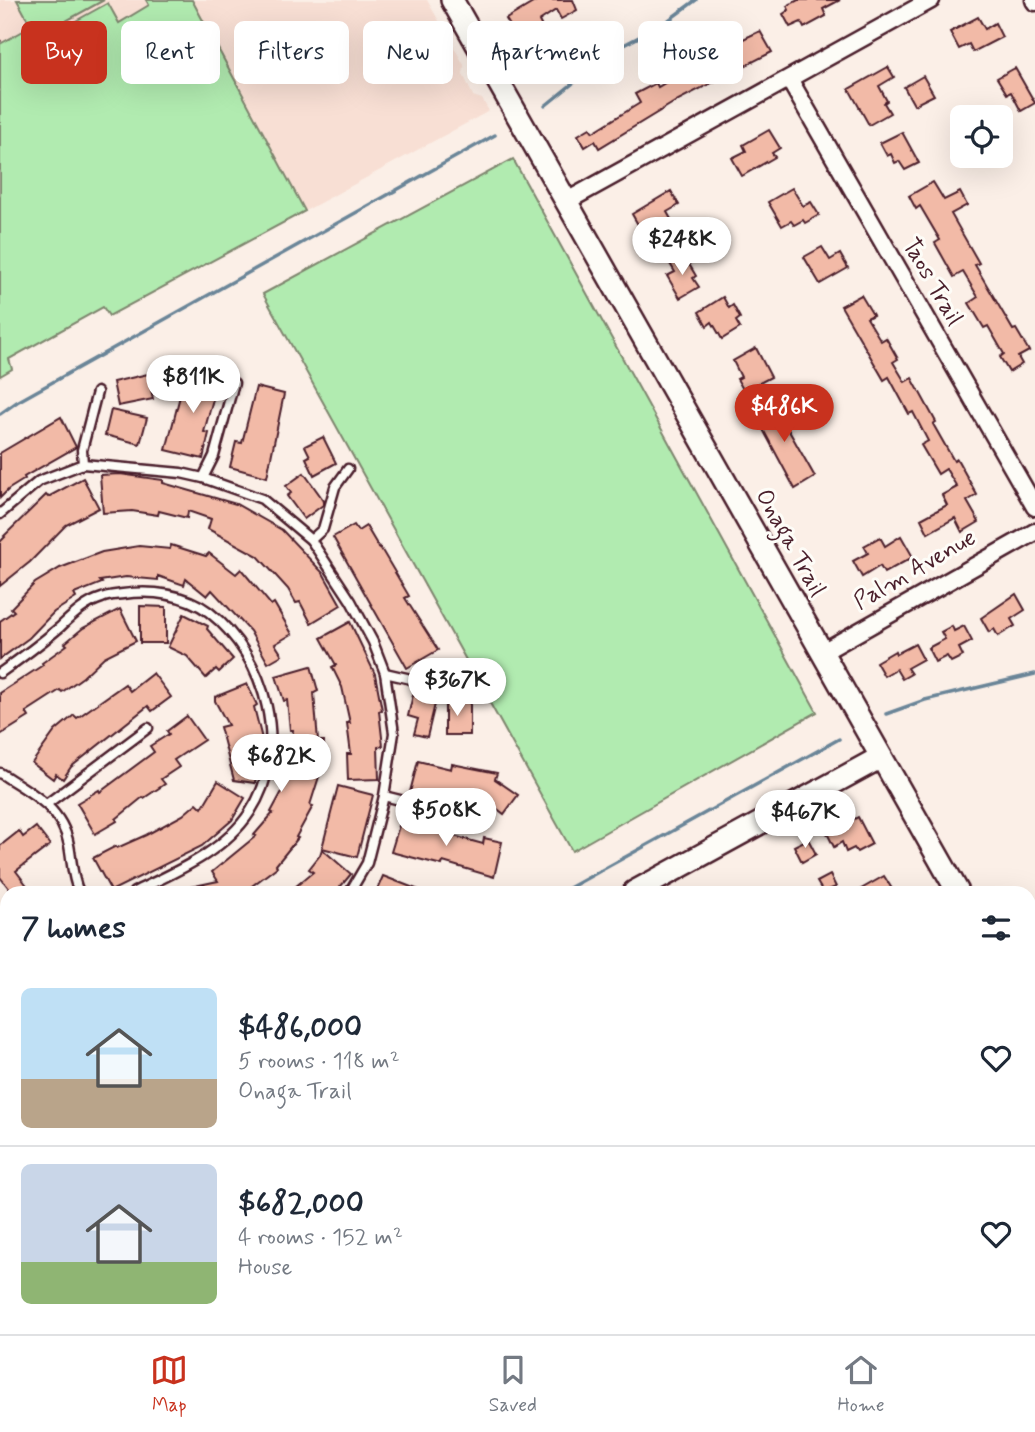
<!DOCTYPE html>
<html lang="en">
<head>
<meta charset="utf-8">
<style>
	body { margin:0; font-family:Mynerve,sans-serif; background:#f2f2f3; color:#1f2937; height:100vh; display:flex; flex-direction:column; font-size:26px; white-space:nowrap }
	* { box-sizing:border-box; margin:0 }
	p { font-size:23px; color:#747a83 }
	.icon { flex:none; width:38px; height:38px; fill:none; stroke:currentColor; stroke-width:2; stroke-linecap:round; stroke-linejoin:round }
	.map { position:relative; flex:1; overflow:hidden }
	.panel { position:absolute; left:0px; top:886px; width:1036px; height:450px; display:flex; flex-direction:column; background:#fff; border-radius:21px 21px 0 0; box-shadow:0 7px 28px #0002 }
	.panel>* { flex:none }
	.hud { position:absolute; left:21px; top:21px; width:994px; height:63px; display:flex; gap:14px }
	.controls { position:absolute; left:950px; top:105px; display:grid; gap:14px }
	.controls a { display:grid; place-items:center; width:63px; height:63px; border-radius:10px; background:#fff; box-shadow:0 7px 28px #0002; font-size:35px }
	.price { position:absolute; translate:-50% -60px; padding:0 16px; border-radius:24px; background:#fff; color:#222; font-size:23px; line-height:46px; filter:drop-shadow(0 2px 4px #0008) }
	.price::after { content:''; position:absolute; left:50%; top:42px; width:21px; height:16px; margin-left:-10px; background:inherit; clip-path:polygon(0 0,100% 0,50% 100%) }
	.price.on { background:#c8321e; color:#fff }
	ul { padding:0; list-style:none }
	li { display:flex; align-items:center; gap:21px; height:175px; padding:0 21px }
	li+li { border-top:2px solid #e0e1e3 }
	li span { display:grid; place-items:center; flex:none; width:196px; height:140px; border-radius:10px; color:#555 }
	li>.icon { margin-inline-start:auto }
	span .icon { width:84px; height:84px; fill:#fffc; stroke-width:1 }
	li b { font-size:30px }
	h2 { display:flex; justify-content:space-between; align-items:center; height:84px; padding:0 21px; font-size:30px }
	.tag { padding:0 24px; border-radius:10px; background:#fff; box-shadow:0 7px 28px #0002; font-size:24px; line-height:63px }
	.tag.on { background:#c8321e; color:#fff }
	.dock { display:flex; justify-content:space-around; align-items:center; height:98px; border-top:2px solid #e0e1e3; background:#fff; font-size:19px; color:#747a83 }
	.dock a { display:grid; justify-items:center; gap:4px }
	.dock .on { color:#c8321e }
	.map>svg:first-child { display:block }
	.built { fill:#f8dfd4 }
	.green { fill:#b1ebb0; stroke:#7e856e; stroke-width:2 }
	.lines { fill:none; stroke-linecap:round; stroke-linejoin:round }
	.stream { stroke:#6a8598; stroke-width:3.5 }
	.building { fill:#f2baa7; stroke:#4a1f2b; stroke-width:2 }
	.lane-casing { stroke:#4a1f2b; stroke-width:13 }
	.street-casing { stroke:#4a1f2b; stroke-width:21 }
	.secondary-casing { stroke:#4a1f2b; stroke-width:26 }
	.path { stroke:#4a1f2b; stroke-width:2.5; stroke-dasharray:2 5; stroke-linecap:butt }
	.lane { stroke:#fdfcf7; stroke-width:8 }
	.street { stroke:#fdfcf7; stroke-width:16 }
	.secondary { stroke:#fdfcf7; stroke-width:21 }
	.labels { text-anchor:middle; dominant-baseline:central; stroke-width:6; stroke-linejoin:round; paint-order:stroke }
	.street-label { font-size:24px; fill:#4a1f2b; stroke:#fdfcf7 }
</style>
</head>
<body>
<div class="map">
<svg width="1035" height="1334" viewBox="0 0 1035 1334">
	<rect width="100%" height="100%" fill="#fbefe7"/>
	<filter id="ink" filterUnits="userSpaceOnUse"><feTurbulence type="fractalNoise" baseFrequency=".0143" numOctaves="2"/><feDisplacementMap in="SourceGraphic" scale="14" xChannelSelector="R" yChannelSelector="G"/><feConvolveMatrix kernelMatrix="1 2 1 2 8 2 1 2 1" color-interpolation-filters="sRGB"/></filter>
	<g filter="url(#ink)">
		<g class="built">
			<path d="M0,0H146L149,5L119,23L107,3L33,44L25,30L0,44Z"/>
			<path d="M192,0H427L464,65L463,74L473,96L482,99L489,111L305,211Z"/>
		</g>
		<g class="green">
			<path d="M17,0H104L37,37Z"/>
			<path d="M146,0H192L305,211L109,316L103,307L9,359L12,369L0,376V44L25,30L34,44L108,3L119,23L149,5Z"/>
			<path d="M513,159L817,712L572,851L263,294Z"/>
		</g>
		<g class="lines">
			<g class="stream">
				<path d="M545,106L614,50L662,25L696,0"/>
				<path d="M0,414L17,402L495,135"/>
				<path d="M886,714L925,700L1035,674"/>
				<path d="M562,892L839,739"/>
				<path d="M0,950L7,959"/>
			</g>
		</g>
		<g class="building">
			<path d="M538,0H573L577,10L561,19L556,10L539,21L542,27L519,41L506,19Z"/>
			<path d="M798,0H840L823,9L826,16L804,28L801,22L790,27L783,14L789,10L787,6Z"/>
			<path d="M978,17L985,29L995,23L1002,37L973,52L969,44L959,49L950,32Z"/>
			<path d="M760,31L772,52L678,100L599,148L595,141L585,147L578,135L590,128L593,132L640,103L635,94L656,83L658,87L722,49Z"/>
			<path d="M888,67L894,77L879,86L887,101L884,103L890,113L869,125L849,89Z"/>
			<path d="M1015,68L1035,103L1021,111L1011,92L1007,94L997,78Z"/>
			<path d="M923,76L934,95L914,105L904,87Z"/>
			<path d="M769,130L780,148L772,153L775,157L742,176L732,158L746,151L743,145Z"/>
			<path d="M902,132L919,163L905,170L899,161L895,163L891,154L887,156L880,143Z"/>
			<path d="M933,182L944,200L960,192L967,205L951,214L979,263L975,265L1013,330L1016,329L1029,351L1018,357L1022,364L1009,372L1000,357L1004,354L988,326L984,328L969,303L978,297L963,272L954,277L935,243L940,240L920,206L916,209L909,196Z"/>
			<path d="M792,188L803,206L811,202L819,215L805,223L803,220L794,225L791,221L782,226L768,202Z"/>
			<path d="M671,191L679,205L667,212L676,228L649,244L632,214Z"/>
			<path d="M822,247L830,260L840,254L848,268L820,284L804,257Z"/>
			<path d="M683,254L696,276L693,278L699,287L680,298L667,276L675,272L669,262Z"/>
			<path d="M861,295L873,315L867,318L881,341L886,338L898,359L893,362L905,382L912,378L936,422L933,424L954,461L957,459L977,495L967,501L979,522L962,532L955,518L928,533L921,519L947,505L942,495L957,487L946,469L938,474L921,445L928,441L913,412L909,414L889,377L884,380L841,306Z"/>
			<path d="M723,297L729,308L733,305L740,318L736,321L740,328L722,339L712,322L707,326L699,312Z"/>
			<path d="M756,348L771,377L744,391L737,379L741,377L733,361Z"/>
			<path d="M187,369L219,377L204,432L209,433L203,459L166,450Z"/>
			<path d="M148,374L153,399L118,406L113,382Z"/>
			<path d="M256,387L284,394L267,477L230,467L236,442L242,443Z"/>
			<path d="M771,399L815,477L795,489L752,409Z"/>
			<path d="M111,410L147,418L140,444L105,435Z"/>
			<path d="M61,417L76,447L24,477L25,479L9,489L0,498V453Z"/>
			<path d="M323,437L336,463L314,475L306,458L310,456L305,446Z"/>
			<path d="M304,473L324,501L323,505L304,519L287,496L291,493L286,486Z"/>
			<path d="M120,474L163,480V483L236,504L282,530L323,573L341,605L311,623L300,602L296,603L288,589L258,556L208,529L211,519L188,511L187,518L159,511L158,515L132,511L103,513L100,475Z"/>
			<path d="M83,478L99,508L66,525L30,562L0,586V542L5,537L4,536L46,495L48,497Z"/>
			<path d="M354,525L358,531L366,526L379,548L380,547L409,596L405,598L438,650L407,668L333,537Z"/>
			<path d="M901,536L913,557L884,573L880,566L862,577L853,561L868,553L864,546L880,537L885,546Z"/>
			<path d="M171,545L206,556L209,553L236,574L241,569L271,605L274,603L292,634L275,644L282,655L268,663L250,631L212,590L207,596L186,579L184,585L158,576V580L126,577L100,581L102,583L74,594L76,598L54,612L29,638L0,659V621L14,611L11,608L35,583L60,568L102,552L139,546L170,549Z"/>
			<path d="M1016,594L1025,610L1011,619L1015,626L998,636L994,629L989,632L981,618Z"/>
			<path d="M140,606L166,607V643H140Z"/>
			<path d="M120,609L136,641L104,657L83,677L62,692L60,690L26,712L29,717L0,735V693L43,665L42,663L67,645L65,643L83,628Z"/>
			<path d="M184,614L208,626L207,629L233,659L219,672L216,669L206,678L187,656L168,647Z"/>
			<path d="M350,622L375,674L382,710L379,711L383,746L378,747L379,779L348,780L347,754H351L347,723H350L342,687L332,667L336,665L321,638Z"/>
			<path d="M952,626L954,631L964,626L972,641L959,648L963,656L951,662L947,656L935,662L928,648L945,639L941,632Z"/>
			<path d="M915,644L923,659L907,668L911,674L902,679L896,669L884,676L876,662L895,651L896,654Z"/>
			<path d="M311,666L318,691L314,693L318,741H324L323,764L310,805L313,806L296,837L298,838L276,865L277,867L244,892H186L185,888L218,881L212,872L256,836L254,835L273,813L271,812L285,786L282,785L291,758L293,730H290L287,700L284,701L276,676Z"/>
			<path d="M153,673L171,697L152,711L148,706L71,767L63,779L56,774L53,779L32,763L55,731L74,715L77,718L125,684L130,691Z"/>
			<path d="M247,684L257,705L254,707L263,743L260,744L255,783L234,780L220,727L228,725L215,701V697Z"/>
			<path d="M413,695L436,700L427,737L414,734L418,719L408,716Z"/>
			<rect x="445" y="702" width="25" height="33"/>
			<path d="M187,716L204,740L174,760L179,767L161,779L165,784L144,798L143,797L116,819L117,821L95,834L77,803L99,790L100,792L154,752L150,746L169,734L167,731Z"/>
			<path d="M418,761L451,769L452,764L497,773L495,779L518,795L504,814L496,808L434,792L433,797L410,792Z"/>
			<path d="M218,781L245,798L232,820L202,846L111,891L93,858L116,846L117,848L146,835L183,815L197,803L202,808Z"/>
			<path d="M338,786L373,795L357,857L322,848Z"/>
			<path d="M402,816L426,824L424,828L454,836L483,844L484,838L502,842L494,877L443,862L442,865L391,852Z"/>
			<path d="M858,817L872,844L857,852L854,848L846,852L842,842L834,847L827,833Z"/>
			<path d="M36,827L50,845L16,871L32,892H12L0,877V846L19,831L23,837Z"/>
			<path d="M808,839L816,854L802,862L794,846Z"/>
			<path d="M322,849L351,874L336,892H289L313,872L309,869L320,855Z"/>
			<path d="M830,875L836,887L823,892L817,882Z"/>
			<path d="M383,876L424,892H376Z"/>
			<path d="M884,876L894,892H856Z"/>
		</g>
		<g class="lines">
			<g class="lane-casing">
				<g id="lane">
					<path d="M83,464L181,473L203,478L262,499L311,540L351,601L373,642L385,673L394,733L384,796L367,863L350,892"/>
					<path d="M203,478L214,456L234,383"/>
					<path d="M0,514L39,481L83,464L82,450L97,392"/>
					<path d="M311,540L323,529L335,487L348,469"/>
					<path d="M0,673C20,659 40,644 59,628C72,616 85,603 102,598C108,595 116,595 123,594C152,590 185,594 209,612C267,657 291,750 250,812C224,852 175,872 134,892"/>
					<path d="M385,673L437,685L467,686"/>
					<path d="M0,773C30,792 62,807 69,845C72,860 72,878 79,892"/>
					<path d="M384,796L480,820"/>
					<path d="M48,803L148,728"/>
					<path d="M1029,1144L1035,1140"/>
					<path d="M1029,1248L1035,1245"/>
				</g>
			</g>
			<g class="street-casing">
				<g id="street">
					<path d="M1034,0L1035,2"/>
					<path d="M789,79L1035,507"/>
					<path d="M567,201L931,0"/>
					<path d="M821,653L1035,532"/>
					<path d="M551,1328L554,1334"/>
				</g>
			</g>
			<g class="secondary-casing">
				<g id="secondary">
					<path d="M452,0L958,892"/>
					<path d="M634,892L881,757"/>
					<path d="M1029,1017L1035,1028"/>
					<path d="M0,1244L7,1240"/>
				</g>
			</g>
			<g class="path">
				<path d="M0,40L2,44"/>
				<path d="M0,1122L7,1121"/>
			</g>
			<use href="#lane" class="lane"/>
			<use href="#street" class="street"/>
			<use href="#secondary" class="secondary"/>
		</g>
	</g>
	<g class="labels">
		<g class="street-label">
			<text transform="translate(932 282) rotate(60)">Taos Trail</text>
			<text transform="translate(790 543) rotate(61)">Onaga Trail</text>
			<text transform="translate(915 570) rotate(-30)">Palm Avenue</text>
		</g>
	</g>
</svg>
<div class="controls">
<a><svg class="icon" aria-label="locate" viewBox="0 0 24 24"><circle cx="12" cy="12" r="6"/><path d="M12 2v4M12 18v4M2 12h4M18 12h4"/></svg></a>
</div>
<b class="price" style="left:682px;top:277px">$248K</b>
<b class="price" style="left:193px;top:415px">$811K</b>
<b class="price on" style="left:784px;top:444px">$486K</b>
<b class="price" style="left:457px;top:718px">$367K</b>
<b class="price" style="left:281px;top:794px">$682K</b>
<b class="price" style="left:446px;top:848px">$508K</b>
<b class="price" style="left:805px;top:850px">$467K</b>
<div class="hud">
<a class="tag on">Buy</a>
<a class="tag">Rent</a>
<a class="tag">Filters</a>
<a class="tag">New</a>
<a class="tag">Apartment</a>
<a class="tag">House</a>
</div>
<section class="panel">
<h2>7 homes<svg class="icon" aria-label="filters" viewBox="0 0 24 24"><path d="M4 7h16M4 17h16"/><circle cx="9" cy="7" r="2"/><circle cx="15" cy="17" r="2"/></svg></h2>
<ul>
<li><span style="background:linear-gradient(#bfe0f5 65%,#b9a48a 0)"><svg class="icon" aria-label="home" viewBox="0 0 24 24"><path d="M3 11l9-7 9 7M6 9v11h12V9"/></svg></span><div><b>$486,000</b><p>5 rooms · 118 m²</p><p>Onaga Trail</p></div><svg class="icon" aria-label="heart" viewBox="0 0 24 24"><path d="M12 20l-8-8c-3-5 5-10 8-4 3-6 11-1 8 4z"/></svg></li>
<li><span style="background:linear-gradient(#c9d6e8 70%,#8fb573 0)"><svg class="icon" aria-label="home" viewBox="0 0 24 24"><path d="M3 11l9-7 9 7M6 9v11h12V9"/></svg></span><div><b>$682,000</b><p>4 rooms · 152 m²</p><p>House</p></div><svg class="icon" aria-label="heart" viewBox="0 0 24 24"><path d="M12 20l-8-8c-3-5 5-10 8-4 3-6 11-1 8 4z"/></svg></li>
</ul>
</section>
</div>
<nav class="dock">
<a class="on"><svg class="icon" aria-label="map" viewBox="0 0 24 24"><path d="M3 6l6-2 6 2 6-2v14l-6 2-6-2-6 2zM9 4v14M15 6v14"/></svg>Map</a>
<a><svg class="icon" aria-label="saved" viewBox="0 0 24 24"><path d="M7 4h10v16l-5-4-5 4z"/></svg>Saved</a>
<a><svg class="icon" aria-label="home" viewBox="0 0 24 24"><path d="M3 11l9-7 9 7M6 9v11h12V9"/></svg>Home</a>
</nav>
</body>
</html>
